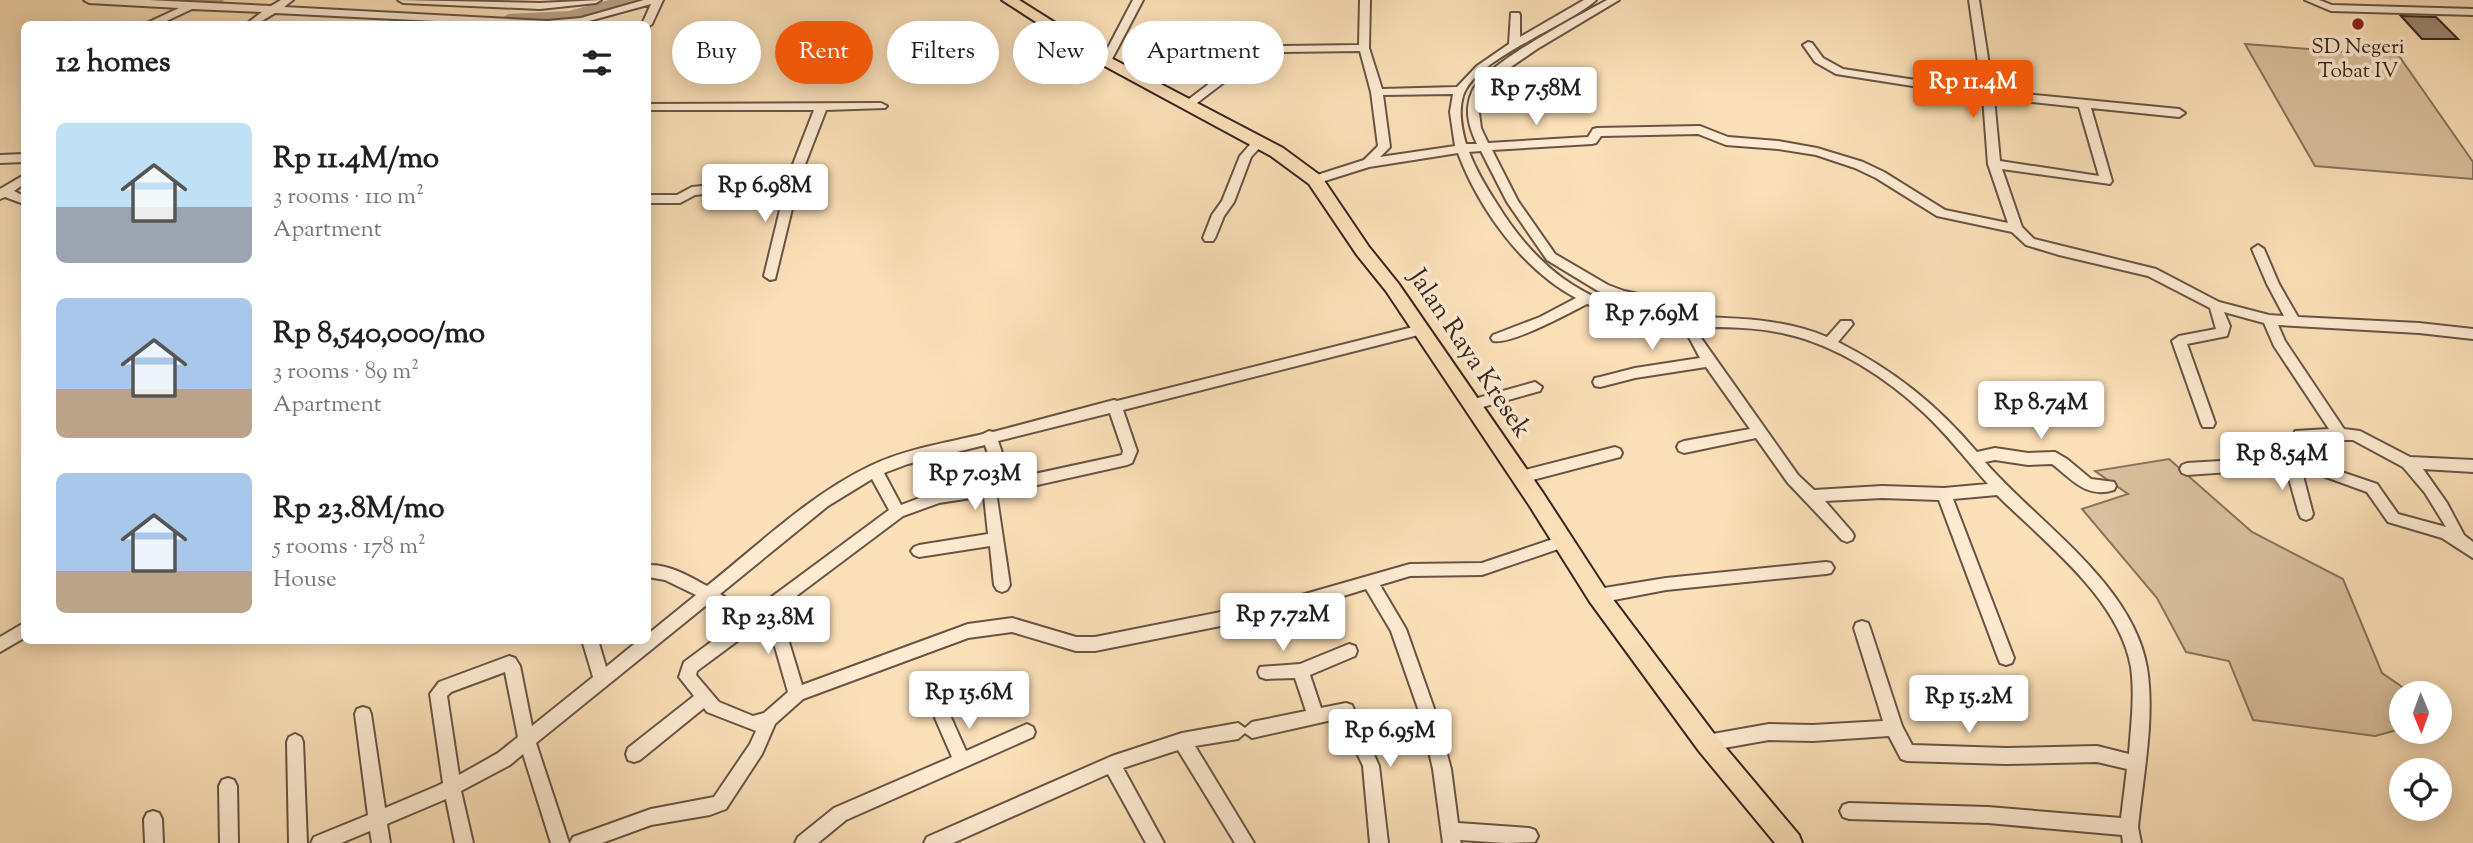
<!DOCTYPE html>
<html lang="en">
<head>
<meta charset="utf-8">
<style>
	body { margin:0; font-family:"Sorts Mill Goudy",serif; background:#f6f6f6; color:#222; height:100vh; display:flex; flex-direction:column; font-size:26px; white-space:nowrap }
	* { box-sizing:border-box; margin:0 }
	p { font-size:23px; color:#767676 }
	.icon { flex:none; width:38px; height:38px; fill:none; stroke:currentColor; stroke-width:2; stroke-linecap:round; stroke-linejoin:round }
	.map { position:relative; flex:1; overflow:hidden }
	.drawer { position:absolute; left:21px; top:21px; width:630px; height:623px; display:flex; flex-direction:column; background:#fff; border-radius:10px; box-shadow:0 4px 18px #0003 }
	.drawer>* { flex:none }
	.banner { position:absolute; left:672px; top:21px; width:665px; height:63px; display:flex; gap:14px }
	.needle { width:46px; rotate:179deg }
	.buttons { position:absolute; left:2389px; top:681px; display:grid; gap:14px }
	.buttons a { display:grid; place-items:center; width:63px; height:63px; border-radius:50%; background:#fff; box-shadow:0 4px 18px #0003; font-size:35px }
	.price { position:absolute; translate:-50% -60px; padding:0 16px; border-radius:7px; background:#fff; color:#222; font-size:23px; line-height:46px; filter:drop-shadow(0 2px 4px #0008) }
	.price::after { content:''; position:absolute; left:50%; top:42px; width:21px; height:16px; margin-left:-10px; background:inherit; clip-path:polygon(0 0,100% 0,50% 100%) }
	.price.selected { background:#ea580c; color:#fff }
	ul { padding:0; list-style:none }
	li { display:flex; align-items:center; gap:21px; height:175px; padding:0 35px }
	li span { display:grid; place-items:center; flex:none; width:196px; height:140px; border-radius:10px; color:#555 }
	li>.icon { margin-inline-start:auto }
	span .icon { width:84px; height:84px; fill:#fffc; stroke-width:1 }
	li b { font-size:30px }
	h2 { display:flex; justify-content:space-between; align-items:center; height:84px; padding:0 35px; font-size:30px }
	.chip { padding:0 24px; border-radius:32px; background:#fff; box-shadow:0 4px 18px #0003; font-size:24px; line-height:63px }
	.chip.selected { background:#ea580c; color:#fff }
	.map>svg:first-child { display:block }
	.green { fill:#dac09e; stroke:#88735e; stroke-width:2 }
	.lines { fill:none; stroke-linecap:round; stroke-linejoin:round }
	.river { fill:#b8a084; fill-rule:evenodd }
	.building { fill:#9d866f; stroke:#37261f; stroke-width:2 }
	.minor-casing { stroke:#685445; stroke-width:4 }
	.major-casing { stroke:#37261f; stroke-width:4 }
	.minor { fill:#fcead1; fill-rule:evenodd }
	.major { fill:#fbdfb8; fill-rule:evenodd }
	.poi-dot { fill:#8f2418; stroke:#fcead1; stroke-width:2.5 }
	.labels { text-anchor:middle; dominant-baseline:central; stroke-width:7; stroke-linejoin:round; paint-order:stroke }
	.far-poi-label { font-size:21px; fill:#37261f; stroke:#fcead1 }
	.street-label { font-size:26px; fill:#37261f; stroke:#fcead1 }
</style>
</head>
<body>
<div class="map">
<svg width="2473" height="843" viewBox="0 0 2473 843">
	<rect width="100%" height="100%" fill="#fbdfb8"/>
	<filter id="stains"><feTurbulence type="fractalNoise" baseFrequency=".00286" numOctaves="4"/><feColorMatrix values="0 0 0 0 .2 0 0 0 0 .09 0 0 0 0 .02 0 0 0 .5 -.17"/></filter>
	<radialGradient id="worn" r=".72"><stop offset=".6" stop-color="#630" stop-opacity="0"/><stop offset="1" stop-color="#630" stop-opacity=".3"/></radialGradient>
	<g class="green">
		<path d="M2245,44L2399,56L2473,162V179L2315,166Z"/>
		<path d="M2169,459L2252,532L2343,579L2382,673L2411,693H2401V729L2375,736L2253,720L2229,661L2186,652L2157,598L2082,509L2128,494L2095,471Z"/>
	</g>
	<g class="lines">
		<g class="river">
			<path d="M146,0H223L226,4C219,13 154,9 146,0Z"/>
			<path d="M609,0H636L633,4C586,20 554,24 504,24L499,20L508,14L569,11Z"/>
		</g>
	</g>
	<path class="building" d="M2401,16L2436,17L2458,39H2422Z"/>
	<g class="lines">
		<g class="minor-casing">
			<g id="minor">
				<path d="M84,0H148L271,6L281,0H293L284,7L547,21L581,18L644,0H663L652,24L648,27V24H642L651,4L578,24H496L275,13L257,24H246L262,12L192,9L160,24H148L149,22L179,8L89,3Z"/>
				<path d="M398,0L540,3L601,0L596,3L540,9L403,3Z"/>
				<path d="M1133,0H1143L1111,61L1110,63H1102L1101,61Z"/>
				<path d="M1360,0H1370L1369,48L1382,89L1457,87L1477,66L1509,44L1511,13H1519L1520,15V37L1584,0H1596C1568,26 1474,59 1463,96C1458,112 1462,130 1466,144H1477C1469,127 1464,110 1472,92C1483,65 1578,16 1607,0H1619L1537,49L1492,80L1483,91L1479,113L1481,128L1488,143L1588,137L1593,129L1597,128L1700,126L1728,137L1778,141L1817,148L1863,162L1884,172L1945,210L2008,223L1988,164L1983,97L1836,74L1815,62L1803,45L1808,42L1812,43L1823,58L1843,69L1982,90L1969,0H1979L1993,91L2179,109L2185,113L2179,117L2091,108L2112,181L2110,184L2002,169L2022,227L2034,239L2156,269L2219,302L2269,315L2284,316L2267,284L2252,249L2258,245L2264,249L2279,284L2298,317L2419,323L2473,329V339L2419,333L2278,325L2285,341L2344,429L2360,431L2410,457L2473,460V472L2423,469L2447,503L2464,535L2473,542V558L2442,538L2388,522L2367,492L2301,468L2313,514L2311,518L2306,520L2301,518L2299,514L2286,468L2187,475L2182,473L2180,469L2182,465L2187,463L2288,457L2291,452L2295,431L2329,429L2274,346L2264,323L2224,312L2230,326L2227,336L2187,344L2215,423L2213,427H2203L2201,423L2172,341L2179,336L2216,329L2210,308L2148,276L2059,255L2026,245L2012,232L1937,216L1876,178L1855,168L1816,155L1778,149L1726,145L1698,134L1601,136L1596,143L1592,144L1492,150L1518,201L1555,254L1608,285L1624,291L1691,305L1693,317C1739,318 1784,319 1827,337L1841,321H1851L1853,324L1838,342C1895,371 1936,404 1977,452L1995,448L2028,453L2055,452L2067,459L2091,479L2114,482L2116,486L2114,490C2086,499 2072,479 2052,464L2028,465L1995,460L1985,462C2037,522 2133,584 2147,668C2155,719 2143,776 2138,827L2141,843H2123L2122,835L1988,823L1849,819L1843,817L1840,811L1843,805L1849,803L1988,807L2121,818L2127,769L2097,762L2006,764L1907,761L1901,759L1889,736L1813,741L1769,740L1707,751L1701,748L1699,743L1701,738L1707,735L1769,724L1813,725L1883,721L1854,628L1856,623L1862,621L1868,623L1870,628L1902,726L1912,745L2006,748L2097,746L2129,754C2131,726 2135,695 2131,667C2119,598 2044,542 1997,495L1953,499L2014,658L2012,663L2006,665L2000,663L1998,658L1939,500L1882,498L1825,501L1852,532L1854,536L1852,540L1847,542L1842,540L1788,483L1756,438L1684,453L1679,451L1677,447L1679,443L1684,441L1750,429L1706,367L1635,378L1600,387L1595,386L1593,382L1595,378L1600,377L1635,368L1700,358L1683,326L1637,321L1587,304C1569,313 1511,345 1493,341L1491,338L1493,335L1540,317L1576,298C1523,270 1479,209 1458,153L1369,167L1315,184L1309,180L1311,177L1364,160L1378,146L1371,92L1360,51L1282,52L1277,49L1282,46L1359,45ZM1453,94L1450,112L1455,146L1380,157L1390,147L1383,95ZM1994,98L2079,107L2099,176L2000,161ZM1481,151L1507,202L1547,260L1598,291L1622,300L1680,311V317C1596,313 1540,274 1497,204C1486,187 1476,170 1469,152ZM1696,327C1726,327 1757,327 1786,334C1836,345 1887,378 1924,413C1948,435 1967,461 1988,484L1944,488L1882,486L1814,490L1798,475L1701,338ZM2306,440H2353L2403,467L2425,493L2446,527L2398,514L2377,484L2318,464L2303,456Z"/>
				<path d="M2305,0H2319L2332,5L2473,9V15L2331,11Z"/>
				<path d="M1232,56L1237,59L1231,77L1193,106H1185V102L1222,74L1227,59Z"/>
				<path d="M881,103L887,106L885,108L826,110L799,180L775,279L770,280L764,276L786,185L695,195L680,203H648V195H677L692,187L788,177L814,110H648V104Z"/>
				<path d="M1259,138L1265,142L1251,157L1234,202L1224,216L1215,238L1213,241H1205L1203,238L1212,215L1222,201L1240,156L1255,139Z"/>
				<path d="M24,154V162L0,163V155Z"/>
				<path d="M24,175V184L14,191L24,196V204L5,197L0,199V189Z"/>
				<path d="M1421,325L1426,327L1428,330L1426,333L1123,410L1137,451L1132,463L1127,465L1006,492L1001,490L999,486L985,445L908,464L884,473L901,505L938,491L990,483L995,485L1010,585L1007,590L1002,592L997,590L994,585L990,546L919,557L914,555L911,551L914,547L919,545L988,534L984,496L939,503L903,516L779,609L802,685L968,624L1012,618L1076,637H1095L1291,598L1410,564L1482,563L1562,536L1567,538L1570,542L1567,546L1482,575L1410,576L1380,585L1406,629L1437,717L1451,769L1458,823L1529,828L1535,830L1538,836L1535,842L1506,843L1460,840L1461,843H1443L1433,769L1421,717L1391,631L1366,589L1291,612L1095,651H1076L1012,632L968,638L803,699L775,724L762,754L726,809L710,815L651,825L602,843H570L573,837L651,809L714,797L750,744L756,731L707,712L704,708L640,760L634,762L628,760L626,754L628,748L694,696L679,677L684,662L738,622L709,603L536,743L569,843H551L523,754L510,765L461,791L473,843H455L446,799L387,824L390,843H372L370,831L341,843H311L314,837L368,815L355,714L357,709L363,707L369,709L371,714L385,808L437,786L443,783L430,694L439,682L509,656L515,658L520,666L532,726L593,677L582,640H598L606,667L639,640H648V634L696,595L665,580L648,577V565C669,564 689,576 707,586C757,546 811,494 870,466C905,449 946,443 983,434L989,431L993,432L1114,400L1117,401ZM1110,413L1123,451L1122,455L1011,479L998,441ZM872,479L889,510L750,613L720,594L828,506ZM767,619L788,692L764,713L753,716L719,702L696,675L697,671ZM505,672L518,737L498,753L459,775L447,696L451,692Z"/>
				<path d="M1535,382L1542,387L1540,391L1472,410L1465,405L1467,401Z"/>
				<path d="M1615,447L1620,449L1622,453L1620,457L1521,483L1516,481L1514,477L1516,473L1521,471Z"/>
				<path d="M1826,562L1831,563L1834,568L1831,573L1826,574L1666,590L1598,603L1593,601L1590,596L1593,591L1598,589L1666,578Z"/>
				<path d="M24,623V638L0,652V637Z"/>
				<path d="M1349,644L1355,646L1357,651L1355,656L1310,675L1321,708L1346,703L1352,705L1379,766L1388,843H1370L1363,766L1341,718L1252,738L1245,733L1238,739L1195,746L1254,843H1235L1178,750L1123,768L1164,843H1146L1108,774L953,843H924L927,837L1112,756L1182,733L1238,723L1245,728L1252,722L1306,711L1295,678L1266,679L1260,677L1258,672L1260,667L1300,664Z"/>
				<path d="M943,710L949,713L966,751L1027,724L1033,727L1035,732L1033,737L846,820L818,843H795L798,837L834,808L952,757L935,718L937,713Z"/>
				<path d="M295,734L301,737L303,742L307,843H289L287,742L289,737Z"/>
				<path d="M228,778L234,780L237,786L238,843H220L219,786L222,780Z"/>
				<path d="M153,811L159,813L162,819L163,843H145L144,819L147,813Z"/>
			</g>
		</g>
		<g class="major-casing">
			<path id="major" d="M1002,0H1019L1111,58L1283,148L1321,176L1369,247L1398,283L1543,493L1606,590L1715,735L1799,835L1802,843H1775L1699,751L1590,602L1529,505L1386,291L1357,255L1309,184L1271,156L1101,64Z"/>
		</g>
		<use href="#minor" class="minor"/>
		<use href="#major" class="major"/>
	</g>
	<circle class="poi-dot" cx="2358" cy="24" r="7"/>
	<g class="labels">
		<g class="far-poi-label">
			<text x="2358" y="48">SD Negeri<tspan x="2358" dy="24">Tobat IV</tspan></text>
		</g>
		<g class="street-label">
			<text transform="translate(1469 354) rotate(56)">Jalan Raya Kresek</text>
		</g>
	</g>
	<rect width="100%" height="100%" filter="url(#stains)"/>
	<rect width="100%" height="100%" fill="url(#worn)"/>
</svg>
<div class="buttons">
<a><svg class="needle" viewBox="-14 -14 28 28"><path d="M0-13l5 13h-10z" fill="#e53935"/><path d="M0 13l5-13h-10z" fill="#767676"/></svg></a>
<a><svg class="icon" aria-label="locate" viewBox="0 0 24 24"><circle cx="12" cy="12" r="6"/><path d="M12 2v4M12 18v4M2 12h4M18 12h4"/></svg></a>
</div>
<b class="price selected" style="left:1973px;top:120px">Rp 11.4M</b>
<b class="price" style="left:1536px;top:127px">Rp 7.58M</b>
<b class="price" style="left:765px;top:224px">Rp 6.98M</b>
<b class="price" style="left:1652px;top:352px">Rp 7.69M</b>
<b class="price" style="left:2041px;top:441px">Rp 8.74M</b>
<b class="price" style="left:2282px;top:492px">Rp 8.54M</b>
<b class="price" style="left:975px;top:512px">Rp 7.03M</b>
<b class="price" style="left:1283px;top:653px">Rp 7.72M</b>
<b class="price" style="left:768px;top:656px">Rp 23.8M</b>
<b class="price" style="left:969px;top:731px">Rp 15.6M</b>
<b class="price" style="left:1969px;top:735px">Rp 15.2M</b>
<b class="price" style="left:1390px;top:769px">Rp 6.95M</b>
<div class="banner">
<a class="chip">Buy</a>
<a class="chip selected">Rent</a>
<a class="chip">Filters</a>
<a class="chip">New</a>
<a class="chip">Apartment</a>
</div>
<section class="drawer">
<h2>12 homes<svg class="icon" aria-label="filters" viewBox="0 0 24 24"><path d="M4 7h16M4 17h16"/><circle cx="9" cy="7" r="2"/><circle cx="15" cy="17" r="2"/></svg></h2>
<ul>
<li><span style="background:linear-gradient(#bfe0f5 60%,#9aa5b1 0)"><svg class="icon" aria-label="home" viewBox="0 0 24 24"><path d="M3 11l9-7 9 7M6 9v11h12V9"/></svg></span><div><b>Rp 11.4M/mo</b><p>3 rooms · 110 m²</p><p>Apartment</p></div></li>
<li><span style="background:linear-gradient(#a9c7e8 65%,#b9a48a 0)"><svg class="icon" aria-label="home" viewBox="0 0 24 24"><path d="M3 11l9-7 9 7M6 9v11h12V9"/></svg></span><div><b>Rp 8,540,000/mo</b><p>3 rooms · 89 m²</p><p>Apartment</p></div></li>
<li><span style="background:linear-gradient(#a9c7e8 70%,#b9a48a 0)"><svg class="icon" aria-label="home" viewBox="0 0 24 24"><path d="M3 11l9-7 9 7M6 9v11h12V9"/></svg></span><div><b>Rp 23.8M/mo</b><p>5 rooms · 178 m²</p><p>House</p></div></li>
</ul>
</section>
</div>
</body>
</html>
